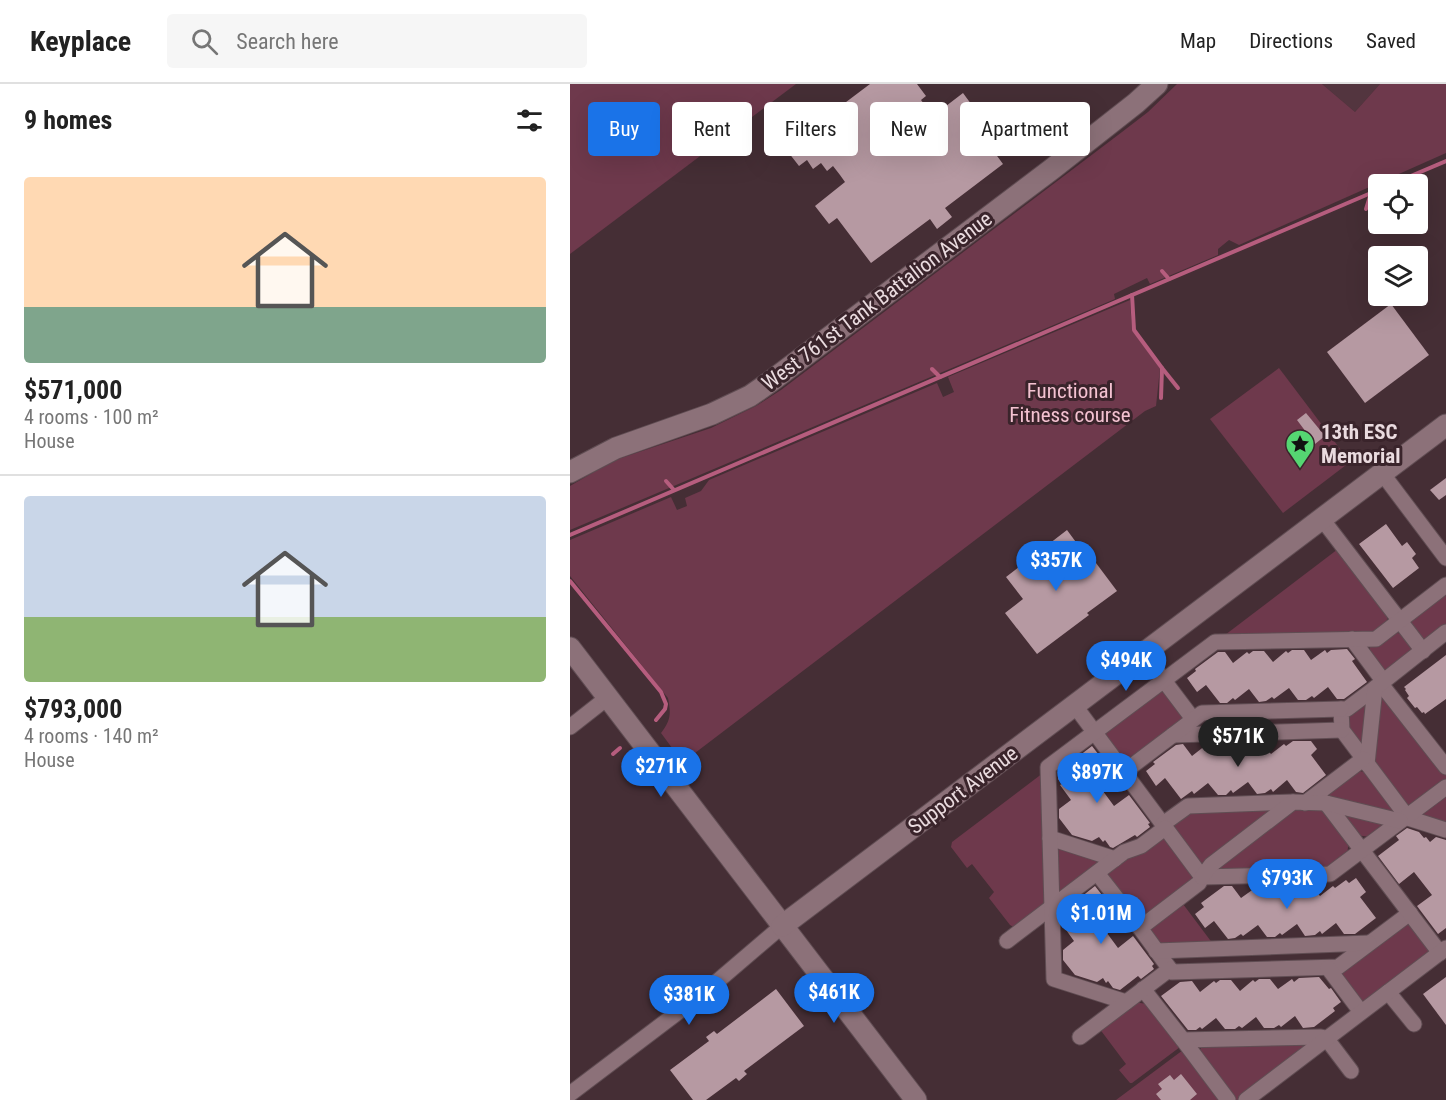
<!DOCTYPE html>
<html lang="en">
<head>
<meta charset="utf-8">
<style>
	body { margin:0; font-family:"Roboto Condensed",sans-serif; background:#f6f6f6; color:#222; height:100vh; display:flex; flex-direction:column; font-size:22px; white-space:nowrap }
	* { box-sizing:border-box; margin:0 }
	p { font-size:20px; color:#767676 }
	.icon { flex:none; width:33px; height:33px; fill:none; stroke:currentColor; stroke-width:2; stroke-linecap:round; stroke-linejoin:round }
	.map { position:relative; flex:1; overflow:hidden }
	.side { display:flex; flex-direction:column; background:#fff; width:570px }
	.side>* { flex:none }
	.banner { position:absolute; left:18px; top:18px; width:570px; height:54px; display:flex; gap:12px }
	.buttons { position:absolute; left:798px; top:90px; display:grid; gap:12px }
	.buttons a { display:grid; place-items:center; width:60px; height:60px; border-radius:6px; background:#fff; box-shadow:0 6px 24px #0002; font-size:30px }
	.price { position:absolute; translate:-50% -51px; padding:0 14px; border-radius:21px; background:#1a73e8; color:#fff; font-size:20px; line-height:39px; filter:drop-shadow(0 2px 3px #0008) }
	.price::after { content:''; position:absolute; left:50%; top:36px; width:18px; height:14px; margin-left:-9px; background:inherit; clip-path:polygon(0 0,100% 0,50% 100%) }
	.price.active { background:#222; color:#fff }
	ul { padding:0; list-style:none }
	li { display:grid; align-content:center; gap:12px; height:318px; padding:0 24px }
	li+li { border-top:2px solid #e0e0e0 }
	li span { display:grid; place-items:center; height:186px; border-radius:6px; color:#555 }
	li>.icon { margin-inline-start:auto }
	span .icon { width:108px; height:108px; fill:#fffc; stroke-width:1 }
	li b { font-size:26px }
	h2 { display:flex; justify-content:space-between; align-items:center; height:72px; padding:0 24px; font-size:26px }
	.tag { padding:0 21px; border-radius:6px; background:#fff; box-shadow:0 6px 24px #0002; font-size:21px; line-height:54px }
	.tag.active { background:#1a73e8; color:#fff }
	header { display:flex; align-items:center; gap:36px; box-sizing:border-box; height:84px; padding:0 30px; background:#fff; border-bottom:2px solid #e0e0e0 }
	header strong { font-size:28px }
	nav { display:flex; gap:33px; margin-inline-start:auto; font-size:21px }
	.search { width:420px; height:54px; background:#f6f6f6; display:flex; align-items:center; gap:15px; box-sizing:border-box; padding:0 21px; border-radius:6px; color:#767676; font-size:22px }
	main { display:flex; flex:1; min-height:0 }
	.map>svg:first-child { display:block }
	.built { fill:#53353f }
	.green { fill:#6e394c }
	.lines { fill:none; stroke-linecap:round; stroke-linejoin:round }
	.stream { stroke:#b65d7e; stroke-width:4 }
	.building { fill:#b699a2 }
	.street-casing { stroke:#604d53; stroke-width:17 }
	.secondary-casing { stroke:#604d53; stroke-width:23 }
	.street { stroke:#8c7179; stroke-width:15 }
	.secondary { stroke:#8c7179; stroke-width:21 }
	.labels { text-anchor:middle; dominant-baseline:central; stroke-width:6; stroke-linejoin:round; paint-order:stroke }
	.street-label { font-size:21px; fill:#eadbdf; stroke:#3a242b }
	.park-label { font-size:21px; fill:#f4c2d1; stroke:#3a242b }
	.poi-label { font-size:21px; font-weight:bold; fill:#eadbdf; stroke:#3a242b; text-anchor:start }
</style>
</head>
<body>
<header>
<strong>Keyplace</strong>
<div class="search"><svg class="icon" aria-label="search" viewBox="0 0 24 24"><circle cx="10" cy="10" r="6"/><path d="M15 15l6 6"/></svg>Search here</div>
<nav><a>Map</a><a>Directions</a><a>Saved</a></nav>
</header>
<main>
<section class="side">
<h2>9 homes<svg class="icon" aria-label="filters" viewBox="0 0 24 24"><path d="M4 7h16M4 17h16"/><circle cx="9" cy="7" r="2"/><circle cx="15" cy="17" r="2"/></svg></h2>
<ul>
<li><span style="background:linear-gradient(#ffd9b3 70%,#7fa58c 0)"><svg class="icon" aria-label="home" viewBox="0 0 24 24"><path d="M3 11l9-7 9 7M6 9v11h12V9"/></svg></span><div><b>$571,000</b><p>4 rooms · 100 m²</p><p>House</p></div></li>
<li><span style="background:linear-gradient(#c9d6e8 65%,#8fb573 0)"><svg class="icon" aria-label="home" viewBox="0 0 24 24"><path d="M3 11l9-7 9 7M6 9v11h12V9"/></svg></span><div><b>$793,000</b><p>4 rooms · 140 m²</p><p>House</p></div></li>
</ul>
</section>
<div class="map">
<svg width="876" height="1016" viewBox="0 0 876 1016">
	<rect width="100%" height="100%" fill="#452e35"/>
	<path class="built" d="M752,0H810L785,28Z"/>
	<g class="green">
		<path d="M0,0H226L0,170Z"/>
		<path d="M607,0H752L785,28L810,0H876V69L669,161L659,156L648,165V171L580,200L577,194L544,210L545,215L0,446V402L24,388L51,374L141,344L186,322L211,306L552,48L578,28Z"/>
		<path d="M560,216L562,246L590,284L586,322L575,327L125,669L117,672H108L91,649C101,636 101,630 98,614L0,492V456L101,413L107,426L117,422L115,414L131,407L139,396L367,299L373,313L384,308L378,293Z"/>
		<path d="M709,284L780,378L713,429L640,335Z"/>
		<path d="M768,465L818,527L816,543L805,551L651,554Z"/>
		<path d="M876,505V542L852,562L840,547L843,530Z"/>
		<path d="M819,548L835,550L847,565L818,587H810L799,571L800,563Z"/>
		<path d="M592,604L615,633L557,678L552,677L533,654L535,646Z"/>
		<path d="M808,609L876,688V698L842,724L832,720L801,678Z"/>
		<path d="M795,615L800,620L796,661L787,659L777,646L776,630Z"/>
		<path d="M784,686L800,689L830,729L757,715L754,710Z"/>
		<path d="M473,689L478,817L445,844L440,841L419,814L424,808L402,780L397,784L381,763L382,758Z"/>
		<path d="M876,706V742L849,733L852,724Z"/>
		<path d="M748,721L779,755L777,772L758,786L644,788V783L726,722Z"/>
		<path d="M702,722V732L631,781L602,740L619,725Z"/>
		<path d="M764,723L820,738L801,753L785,751Z"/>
		<path d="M594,752L627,793L580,833L564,831L535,788Z"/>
		<path d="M484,759L538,775L488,813Z"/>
		<path d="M613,820L643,860L587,862L580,852L582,840Z"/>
		<path d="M834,837L842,838L865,868L797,920L789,919L771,897L775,881Z"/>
		<path d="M565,918L582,921L610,963L562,999H560L549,986L556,980L529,944Z"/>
		<path d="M750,956L669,1016H663L628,971L633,959Z"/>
		<path d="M613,966L654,1016H546Z"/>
	</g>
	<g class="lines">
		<g class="stream">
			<path d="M822,100L876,77"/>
			<path d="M796,125L801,109"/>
			<path d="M592,187L599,195"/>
			<path d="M562,211L564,246L592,284L591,314"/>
			<path d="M592,284L608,304"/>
			<path d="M362,285L370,293"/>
			<path d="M96,397L104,406"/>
			<path d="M0,451L808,106"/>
			<path d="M0,497L91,608L96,620L95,625L86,636"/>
			<path d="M43,670L50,664"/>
		</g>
	</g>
	<g class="building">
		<path d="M300,0H347L356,12L351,16L363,32L393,9L407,28L399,34L433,80L375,124L382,133L367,145L360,135L301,179L267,134L259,140L245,122L275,98L270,91L263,82L257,87L251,79L243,85L237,76L229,82L215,64Z"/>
		<path d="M821,220L859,271L795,319L757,268Z"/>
		<path d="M736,329L755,352L745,360L727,336Z"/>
		<path d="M876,394V411L869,416L860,406Z"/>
		<path d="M816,440L832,462L837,458L846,470L842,474L849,484L823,504L789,460Z"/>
		<path d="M497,446L514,469L517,467L547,507L517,529L519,531L467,570L435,529L453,515L436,493Z"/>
		<path d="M777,565L785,575L782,577L797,598L774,615H767L758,603L744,614L742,612L736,616H728L719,604L704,615L702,613L696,617L689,618L679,605L665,616L663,614L657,619H650L636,601L627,608L617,594L626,587L625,585L648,568H655L663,579L677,568L679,570L683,567H694L703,578L716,567L718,569L722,566H734L741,576L755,566L757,569L761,566Z"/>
		<path d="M876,571V615L855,630L854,628L852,629L847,623L845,624L837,614L839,612L835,606L836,605L834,603Z"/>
		<path d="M723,657H741L747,665L741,671L756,691L733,709L726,708L717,696L703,708L701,705L695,709L687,710L678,698L663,709L661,706L656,711H648L638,699L624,710L622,707L611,715L595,694L586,702L576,687L585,680L583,678L606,661L613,660L622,672L636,661L638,664L643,660L652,659L661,671L675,661L677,663L683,658H691L701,670L714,660L716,662Z"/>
		<path d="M522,662L542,688L527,699L544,722L559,711L580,739L578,740L580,743L567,753L565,751L543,764L540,763L535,756L533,758L529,753L522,757L502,751L489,734V725L501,716L490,701L492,700L488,695V688Z"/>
		<path d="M837,744L849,748L854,754L856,753L860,758L866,753L876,756V844L868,850L847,822L862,811L844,788L829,800L808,772L829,756L826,752Z"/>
		<path d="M786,794L796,808L790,813L806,834L785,850H774L766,839L752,850L750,847L745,851L735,852L727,840L712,851L710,849L705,853H697L688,841L673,852L671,850L665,854L658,855L644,837L635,844L625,830L634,823L631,819L654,802H662L671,814L685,804L687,806L693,801H701L710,813L724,803L726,805L732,800H740L750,812L763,802L765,804L776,796L779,799Z"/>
		<path d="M525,802L546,829L531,841L548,864L563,852L584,880L582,882L584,885L571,895L568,892L550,906L543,904L538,897L536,899L533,894L527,898L505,891L493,876V866L504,857L494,843L495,841L492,837V828Z"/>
		<path d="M749,893L759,905L761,904L771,918L763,924L765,927L744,943L733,944L725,932L711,943L709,941L704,944H694L686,933L672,944L669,942L665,945H655L646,934L632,945L630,943L626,946H618L591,912L610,898L622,897L630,908L644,897L646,899L650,896H661L670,907L683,896L685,898L689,895H700L708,905L722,895L724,898L729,894Z"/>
		<path d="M876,893V941L853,910Z"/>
		<path d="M206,905L234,942L174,987L177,990L169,997L166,994L136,1016H123L100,986L139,957L136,953L144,947L147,950Z"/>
		<path d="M611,990L627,1010L620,1016H591L586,1010L592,1005L588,1000L600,991L604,996Z"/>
	</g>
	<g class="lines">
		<g class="street-casing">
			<g id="street">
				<path d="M812,389L876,474"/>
				<path d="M752,435L853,567"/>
				<path d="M782,555L814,598"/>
				<path d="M574,570L623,635"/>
				<path d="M811,600L876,683"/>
				<path d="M805,604L777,625H771L772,646L838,734L876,746"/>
				<path d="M505,622L632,793L629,799L570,844L602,888L768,883L840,829"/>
				<path d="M0,643L37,614"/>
				<path d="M603,651L772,646"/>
				<path d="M797,680L805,604L876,548"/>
				<path d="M554,688L632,629L771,625"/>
				<path d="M735,719L793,675"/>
				<path d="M756,719L870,869"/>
				<path d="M593,740L618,722L723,718"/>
				<path d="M480,754L545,775"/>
				<path d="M527,789L570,844"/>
				<path d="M632,793L760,790L876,703"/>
				<path d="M632,793L641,781L723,718L756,719L830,737"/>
				<path d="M437,857L554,768L571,762L595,744"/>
				<path d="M586,867L799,859"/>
				<path d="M758,884L791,928"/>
				<path d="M573,905L613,956L751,953L756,954L781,987"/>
				<path d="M818,908L844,940"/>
				<path d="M556,918L484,895L478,683L645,558L806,555L876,501"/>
				<path d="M510,953L600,885"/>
				<path d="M613,956L658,1016"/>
				<path d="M0,1010L136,907L212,842"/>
				<path d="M676,1016L876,864"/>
			</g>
		</g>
		<g class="secondary-casing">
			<g id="secondary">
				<path d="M0,388L46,364L142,330L180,312L200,298L482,85L566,19L587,0"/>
				<path d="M0,564L346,1016"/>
				<path d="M212,842L876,341"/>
			</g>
		</g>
		<use href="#street" class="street"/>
		<use href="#secondary" class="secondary"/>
	</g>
	<defs>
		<g id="sight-pin" transform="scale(1.5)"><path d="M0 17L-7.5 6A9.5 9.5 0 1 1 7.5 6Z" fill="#55d672" stroke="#3a242b"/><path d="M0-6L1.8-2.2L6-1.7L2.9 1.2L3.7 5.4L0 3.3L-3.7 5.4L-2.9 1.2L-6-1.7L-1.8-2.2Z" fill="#111"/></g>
	</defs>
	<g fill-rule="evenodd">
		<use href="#sight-pin" x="730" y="360"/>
	</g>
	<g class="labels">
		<g class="street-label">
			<text transform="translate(307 217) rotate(-37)">West 761st Tank Battalion Avenue</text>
			<text transform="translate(393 706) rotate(-37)">Support Avenue</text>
		</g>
		<g class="park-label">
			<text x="500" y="307">Functional<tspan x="500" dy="24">Fitness course</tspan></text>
		</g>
		<g class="poi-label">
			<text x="751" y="348">13th ESC<tspan x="751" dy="24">Memorial</tspan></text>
		</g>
	</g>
</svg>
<div class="buttons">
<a><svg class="icon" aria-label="locate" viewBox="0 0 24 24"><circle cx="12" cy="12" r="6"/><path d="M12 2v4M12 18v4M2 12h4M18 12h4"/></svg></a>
<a><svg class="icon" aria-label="layers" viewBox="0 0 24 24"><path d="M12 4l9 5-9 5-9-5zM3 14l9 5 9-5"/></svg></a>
</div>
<b class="price" style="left:486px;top:508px">$357K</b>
<b class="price" style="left:556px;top:608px">$494K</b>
<b class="price active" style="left:668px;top:684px">$571K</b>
<b class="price" style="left:91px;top:714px">$271K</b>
<b class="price" style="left:527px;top:720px">$897K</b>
<b class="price" style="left:717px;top:826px">$793K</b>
<b class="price" style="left:531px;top:861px">$1.01M</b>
<b class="price" style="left:264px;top:940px">$461K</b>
<b class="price" style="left:119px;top:942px">$381K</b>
<div class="banner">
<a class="tag active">Buy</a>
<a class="tag">Rent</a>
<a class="tag">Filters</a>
<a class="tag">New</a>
<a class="tag">Apartment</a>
</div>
</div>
</main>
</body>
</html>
